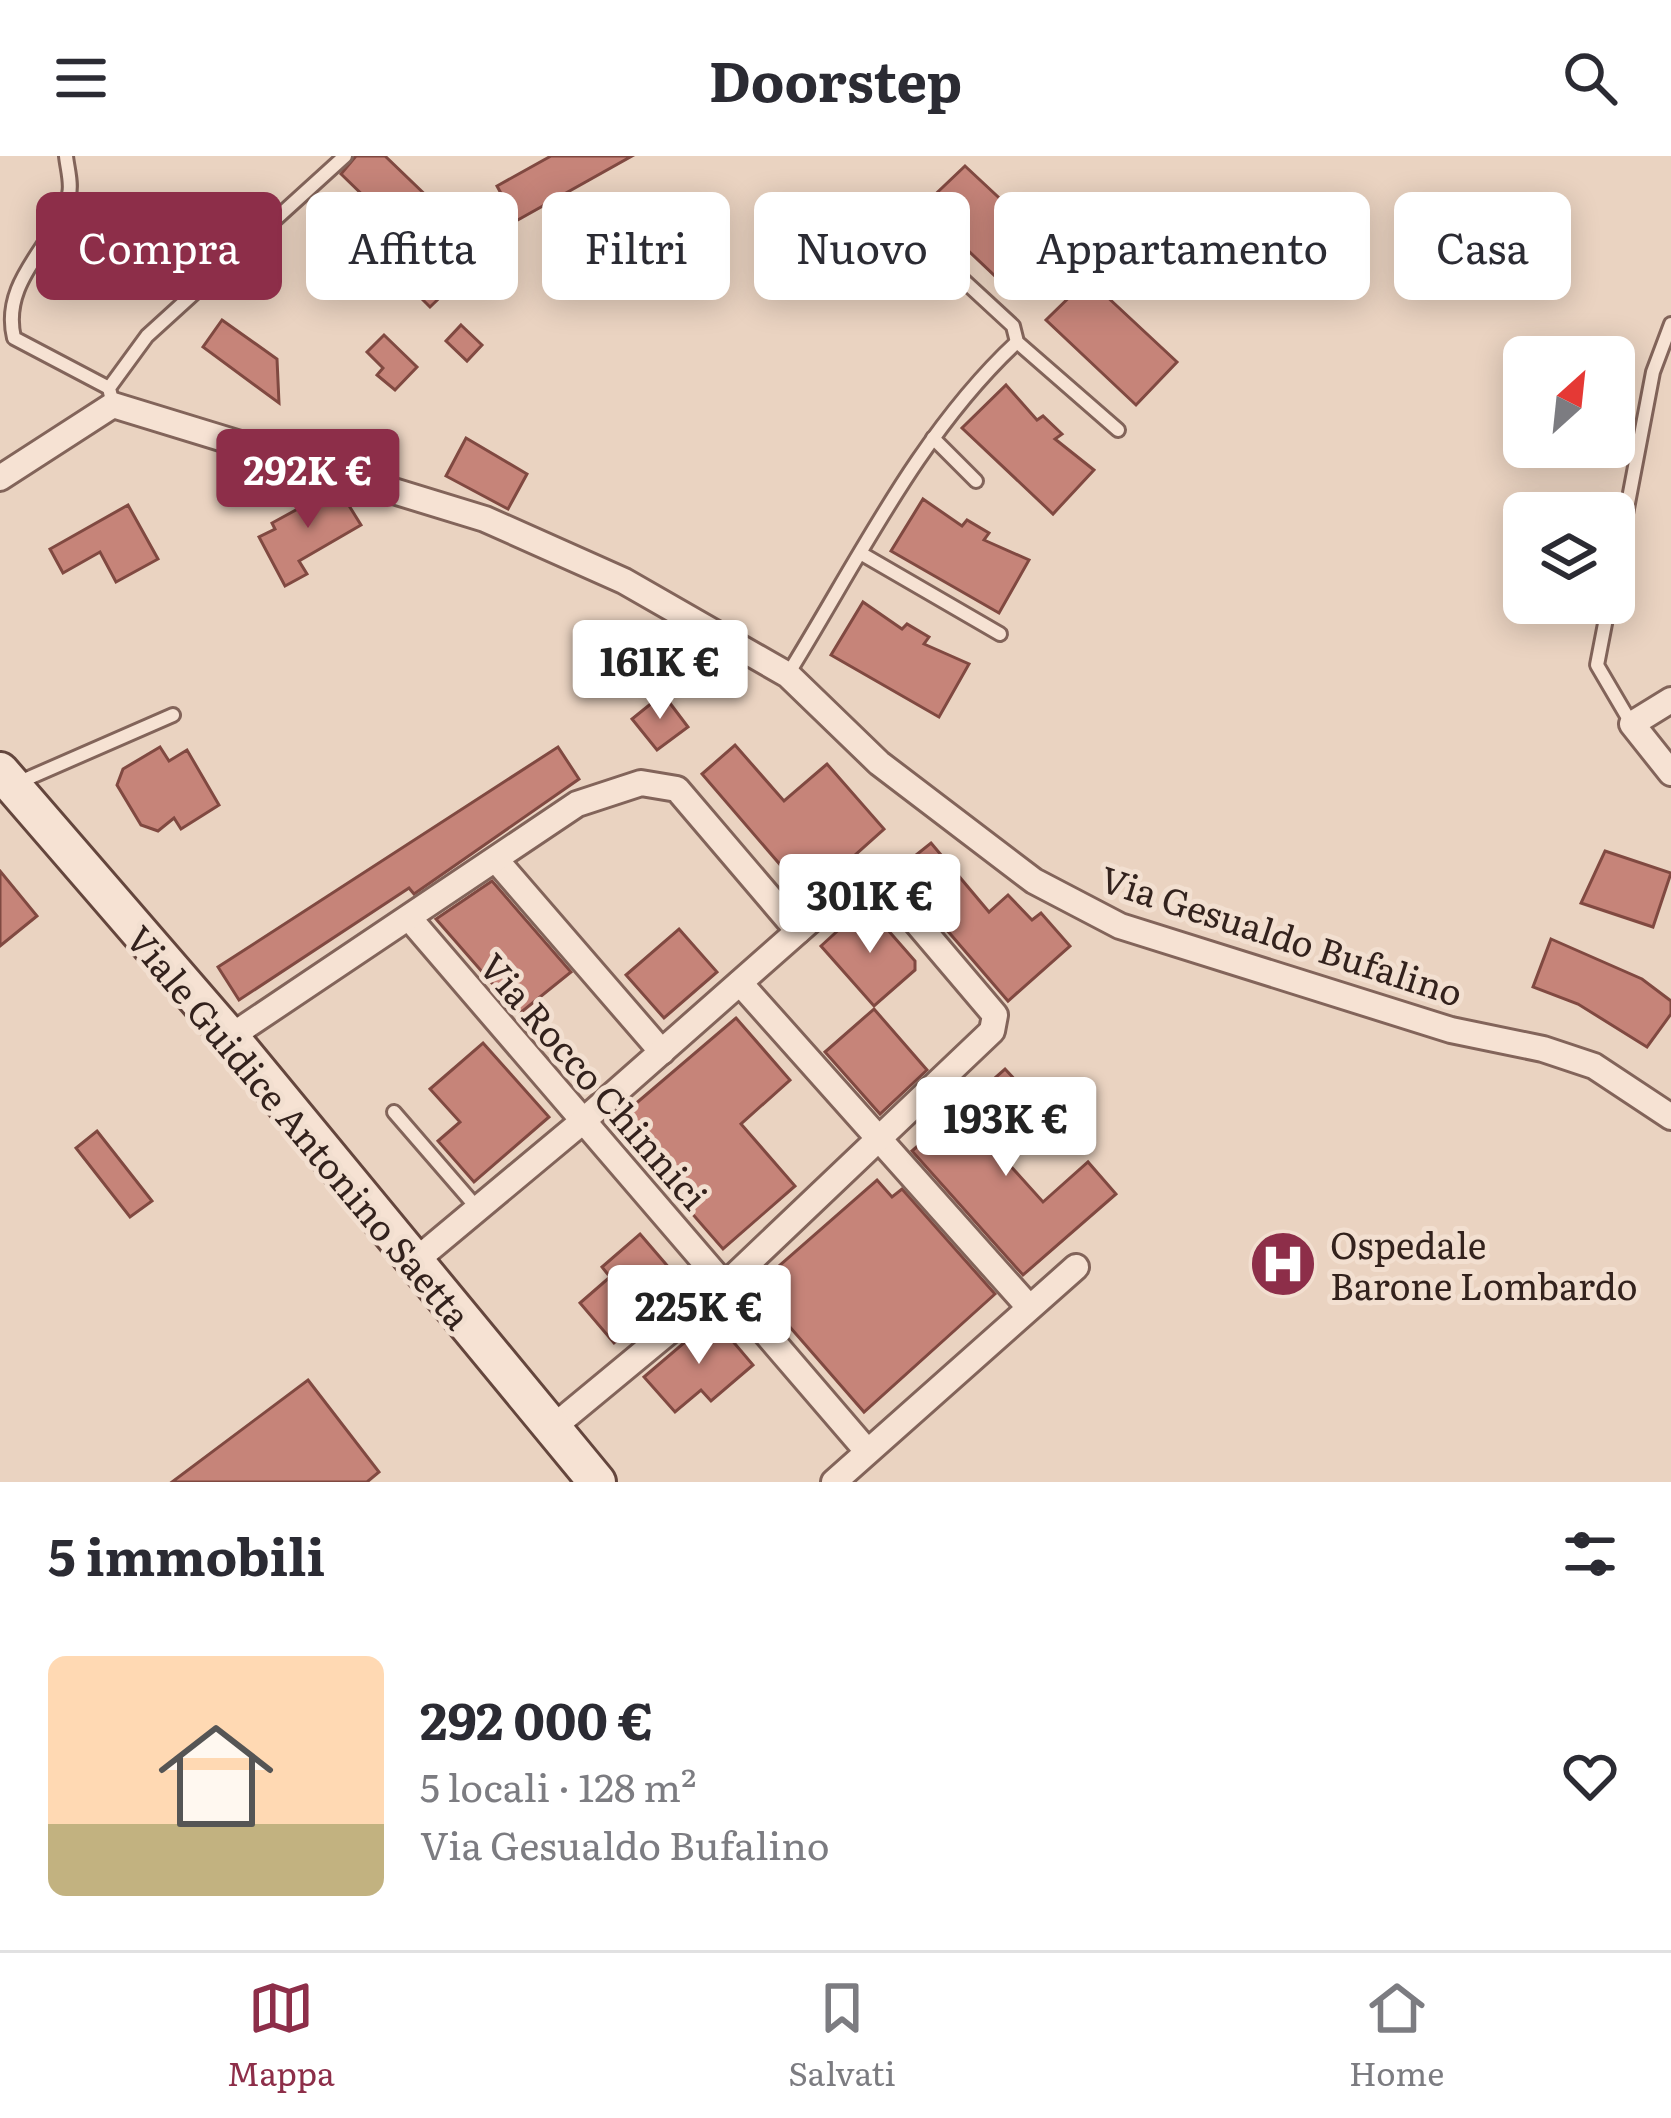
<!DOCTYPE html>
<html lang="it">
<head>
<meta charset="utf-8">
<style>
	body { margin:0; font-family:Literata,serif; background:#f7f7f7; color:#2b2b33; height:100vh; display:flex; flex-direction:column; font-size:45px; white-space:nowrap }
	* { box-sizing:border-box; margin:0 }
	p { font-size:39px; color:#7c7c81 }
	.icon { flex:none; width:66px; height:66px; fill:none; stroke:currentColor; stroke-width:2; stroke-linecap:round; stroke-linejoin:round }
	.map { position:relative; height:1326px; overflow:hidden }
	.drawer { display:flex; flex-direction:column; background:#fff; flex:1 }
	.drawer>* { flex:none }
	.guide { position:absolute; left:36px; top:36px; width:1599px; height:108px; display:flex; gap:24px }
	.needle { width:78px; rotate:27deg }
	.fabs { position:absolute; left:1503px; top:180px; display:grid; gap:24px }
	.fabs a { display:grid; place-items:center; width:132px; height:132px; border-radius:18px; background:#fff; box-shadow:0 6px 30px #0003; font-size:60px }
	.price { position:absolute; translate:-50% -102px; padding:0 27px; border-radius:12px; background:#fff; color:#222; font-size:39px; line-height:78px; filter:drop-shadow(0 3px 6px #0008) }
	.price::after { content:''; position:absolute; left:50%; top:72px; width:36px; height:27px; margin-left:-18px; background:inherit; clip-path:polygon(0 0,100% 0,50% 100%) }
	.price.on { background:#8d2e49; color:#fff }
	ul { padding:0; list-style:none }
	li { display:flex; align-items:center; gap:36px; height:300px; padding:0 48px }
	li span { display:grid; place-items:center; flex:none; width:336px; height:240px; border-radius:18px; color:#555 }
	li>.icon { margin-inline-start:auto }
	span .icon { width:144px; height:144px; fill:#fffc; stroke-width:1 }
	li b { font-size:51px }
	h2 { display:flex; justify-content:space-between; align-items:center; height:144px; padding:0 48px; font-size:51px }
	.tag { padding:0 42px; border-radius:18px; background:#fff; box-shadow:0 6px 30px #0003; font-size:42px; line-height:108px }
	.tag.on { background:#8d2e49; color:#fff }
	header { display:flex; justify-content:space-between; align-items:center; height:156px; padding:0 48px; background:#fff; font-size:54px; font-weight:700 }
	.tabs { display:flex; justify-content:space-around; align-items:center; height:168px; border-top:3px solid #e1e1e2; background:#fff; font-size:33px; color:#7c7c81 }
	.tabs a { display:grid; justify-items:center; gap:6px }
	.tabs .on { color:#8d2e49 }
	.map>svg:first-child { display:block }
	.building { fill:#c68479; stroke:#804941; stroke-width:3 }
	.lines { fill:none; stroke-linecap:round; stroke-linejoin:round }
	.lane-casing { stroke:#82645a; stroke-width:18 }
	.street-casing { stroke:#82645a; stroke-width:30 }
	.secondary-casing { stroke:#64463d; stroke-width:42 }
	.lane { stroke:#f6e2d3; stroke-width:12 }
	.street { stroke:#f6e2d3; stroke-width:24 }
	.secondary { stroke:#f6e2d3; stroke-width:36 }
	.labels { text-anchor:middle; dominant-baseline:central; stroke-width:10; stroke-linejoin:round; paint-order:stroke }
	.street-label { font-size:36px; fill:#33221d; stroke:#f2dfd0 }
	.poi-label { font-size:36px; fill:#33221d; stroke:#f2dfd0; text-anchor:start }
</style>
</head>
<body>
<header><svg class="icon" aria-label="menu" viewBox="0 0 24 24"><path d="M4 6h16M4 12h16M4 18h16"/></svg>Doorstep<svg class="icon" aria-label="search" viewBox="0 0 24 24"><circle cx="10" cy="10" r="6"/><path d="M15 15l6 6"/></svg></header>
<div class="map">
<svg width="1671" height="1326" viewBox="0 0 1671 1326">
	<rect width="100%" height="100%" fill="#ead3c1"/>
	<g class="building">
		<path d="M356,0H385L437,50L407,82L341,18Z"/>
		<path d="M551,0H632L516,65L497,30Z"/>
		<path d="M965,10L1054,93L1013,137L922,51Z"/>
		<path d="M426,93L458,124L430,151L399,120Z"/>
		<path d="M1088,123L1177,206L1136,249L1046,164Z"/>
		<path d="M222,164L277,203L279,247L203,191Z"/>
		<path d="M461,169L482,189L467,205L446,185Z"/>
		<path d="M384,179L417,211L395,234L377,219L383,212L367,196Z"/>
		<path d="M1006,229L1037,264L1043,260L1062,278L1055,283L1094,314L1053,358L962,272Z"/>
		<path d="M466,282L527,318L508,353L446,320Z"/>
		<path d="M306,328L343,340L361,369L299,405L307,418L285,430L259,381L275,373L272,367L305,349Z"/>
		<path d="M923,343L962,370L967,364L989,377L984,384L1029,404L999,457L891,395Z"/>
		<path d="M128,349L158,403L116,426L100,396L63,417L50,393Z"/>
		<path d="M863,446L902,473L907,468L929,481L924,488L969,508L939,561L831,499Z"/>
		<path d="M663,538L688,571L657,594L632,563Z"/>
		<path d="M735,589L784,645L827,608L884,673L808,741L702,618Z"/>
		<path d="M160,591L169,605L187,594L219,649L181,673L174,662L158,675L141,669L117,629L123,613Z"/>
		<path d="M558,591L579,623L414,738L409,732L239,844L218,811Z"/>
		<path d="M931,687L989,756L1008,739L1032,764L1041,757L1070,790L1008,845L896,715Z"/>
		<path d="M1605,695L1671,717L1653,771L1581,747Z"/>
		<path d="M0,715L37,760L0,790Z"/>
		<path d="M492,725L571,816L519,858L436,763Z"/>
		<path d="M866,749L915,805V814L874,850L821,790Z"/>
		<path d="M679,773L717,816L664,862L626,819Z"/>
		<path d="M1551,783L1642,823L1671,845V858L1647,891L1578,848L1533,831Z"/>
		<path d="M874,853L927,914L880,958L825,896Z"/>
		<path d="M736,862L790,924L741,968L795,1030L723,1093L613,967Z"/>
		<path d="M483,887L549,961L474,1026L438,985L460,966L430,933Z"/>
		<path d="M1005,913L1034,944L988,985L1043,1046L1088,1006L1116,1038L1023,1119L912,995Z"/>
		<path d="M97,975L152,1045L130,1061L76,992Z"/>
		<path d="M877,1024L892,1041L902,1033L995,1138L864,1256L755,1131Z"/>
		<path d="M640,1078L683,1128L614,1187L580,1147L610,1121L602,1111Z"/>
		<path d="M713,1162L753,1209L711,1245L701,1234L675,1256L644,1221Z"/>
		<path d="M308,1224L379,1316L367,1326H172Z"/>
	</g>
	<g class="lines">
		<g class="lane-casing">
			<g id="lane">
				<path d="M66,0C67,11 72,28 69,38C57,88 0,123 14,182L109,232"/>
				<path d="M910,75L1013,170L1017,186L1118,274"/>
				<path d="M113,249L109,232L147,180L345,0"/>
				<path d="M933,282L976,325"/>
				<path d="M862,398L1000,478"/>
				<path d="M1614,421L1653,216L1671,168"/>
				<path d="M1609,447L1597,509L1631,567"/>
				<path d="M788,518C858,405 919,277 1017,186"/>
				<path d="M15,628L173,559"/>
				<path d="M394,956L478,1053"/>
			</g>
		</g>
		<g class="street-casing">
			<g id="street">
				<path d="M0,322L113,249L485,363L624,425L788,519L879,607L1034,725L1120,770L1451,874L1543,893L1594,910L1671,961"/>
				<path d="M1671,544L1632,568L1671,617"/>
				<path d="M496,704L662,896"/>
				<path d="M410,763L867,1295"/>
				<path d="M740,827L1028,1150"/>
				<path d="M230,881L577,648L641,627L677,633L798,775"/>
				<path d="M414,1106L583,965L855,725L883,727L995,859L992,875L725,1129L551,1273"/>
				<path d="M834,1326L1076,1111"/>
			</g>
		</g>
		<g class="secondary-casing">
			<path id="secondary" d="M0,615L230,881L597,1326"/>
		</g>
		<use href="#lane" class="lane"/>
		<use href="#street" class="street"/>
		<use href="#secondary" class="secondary"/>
	</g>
	<defs>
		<g id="hospital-disc" transform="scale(3.45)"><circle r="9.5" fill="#8d2e49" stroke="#f2dfd0"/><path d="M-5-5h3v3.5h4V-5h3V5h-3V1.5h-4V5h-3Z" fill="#fff"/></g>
	</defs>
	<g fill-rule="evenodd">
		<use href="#hospital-disc" x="1283" y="1108"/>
	</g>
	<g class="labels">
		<g class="street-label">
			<text transform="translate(1282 778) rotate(18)">Via Gesualdo Bufalino</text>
			<text transform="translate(595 924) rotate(49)">Via Rocco Chinnici</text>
			<text transform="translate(300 970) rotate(50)">Viale Guidice Antonino Saetta</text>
		</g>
		<g class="poi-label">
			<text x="1330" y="1087">Ospedale<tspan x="1330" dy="41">Barone Lombardo</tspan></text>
		</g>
	</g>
</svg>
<div class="fabs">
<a><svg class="needle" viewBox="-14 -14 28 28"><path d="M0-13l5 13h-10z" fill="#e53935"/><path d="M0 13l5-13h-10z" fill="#7c7c81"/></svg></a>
<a><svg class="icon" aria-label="layers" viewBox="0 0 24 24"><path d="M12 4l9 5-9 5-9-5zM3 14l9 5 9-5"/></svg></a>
</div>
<b class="price on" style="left:308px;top:375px">292K €</b>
<b class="price" style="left:660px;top:566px">161K €</b>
<b class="price" style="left:870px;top:800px">301K €</b>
<b class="price" style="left:1006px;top:1023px">193K €</b>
<b class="price" style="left:699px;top:1211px">225K €</b>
<div class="guide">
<a class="tag on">Compra</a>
<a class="tag">Affitta</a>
<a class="tag">Filtri</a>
<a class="tag">Nuovo</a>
<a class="tag">Appartamento</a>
<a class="tag">Casa</a>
</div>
</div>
<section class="drawer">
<h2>5 immobili<svg class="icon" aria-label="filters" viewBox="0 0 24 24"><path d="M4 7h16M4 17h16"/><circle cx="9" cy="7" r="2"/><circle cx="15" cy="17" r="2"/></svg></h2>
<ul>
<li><span style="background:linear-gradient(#ffd9b3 70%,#c2b280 0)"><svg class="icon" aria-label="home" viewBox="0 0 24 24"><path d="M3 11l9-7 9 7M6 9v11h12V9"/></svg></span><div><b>292 000 €</b><p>5 locali · 128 m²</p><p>Via Gesualdo Bufalino</p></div><svg class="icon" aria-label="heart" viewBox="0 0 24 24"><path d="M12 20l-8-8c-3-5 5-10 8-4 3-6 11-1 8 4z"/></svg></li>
</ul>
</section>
<nav class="tabs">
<a class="on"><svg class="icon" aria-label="map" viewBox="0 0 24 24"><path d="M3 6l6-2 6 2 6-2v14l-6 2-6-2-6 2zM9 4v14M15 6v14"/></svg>Mappa</a>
<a><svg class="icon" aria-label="saved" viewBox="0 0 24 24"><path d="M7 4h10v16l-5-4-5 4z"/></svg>Salvati</a>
<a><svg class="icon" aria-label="home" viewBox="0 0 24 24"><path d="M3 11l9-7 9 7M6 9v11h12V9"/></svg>Home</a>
</nav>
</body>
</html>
